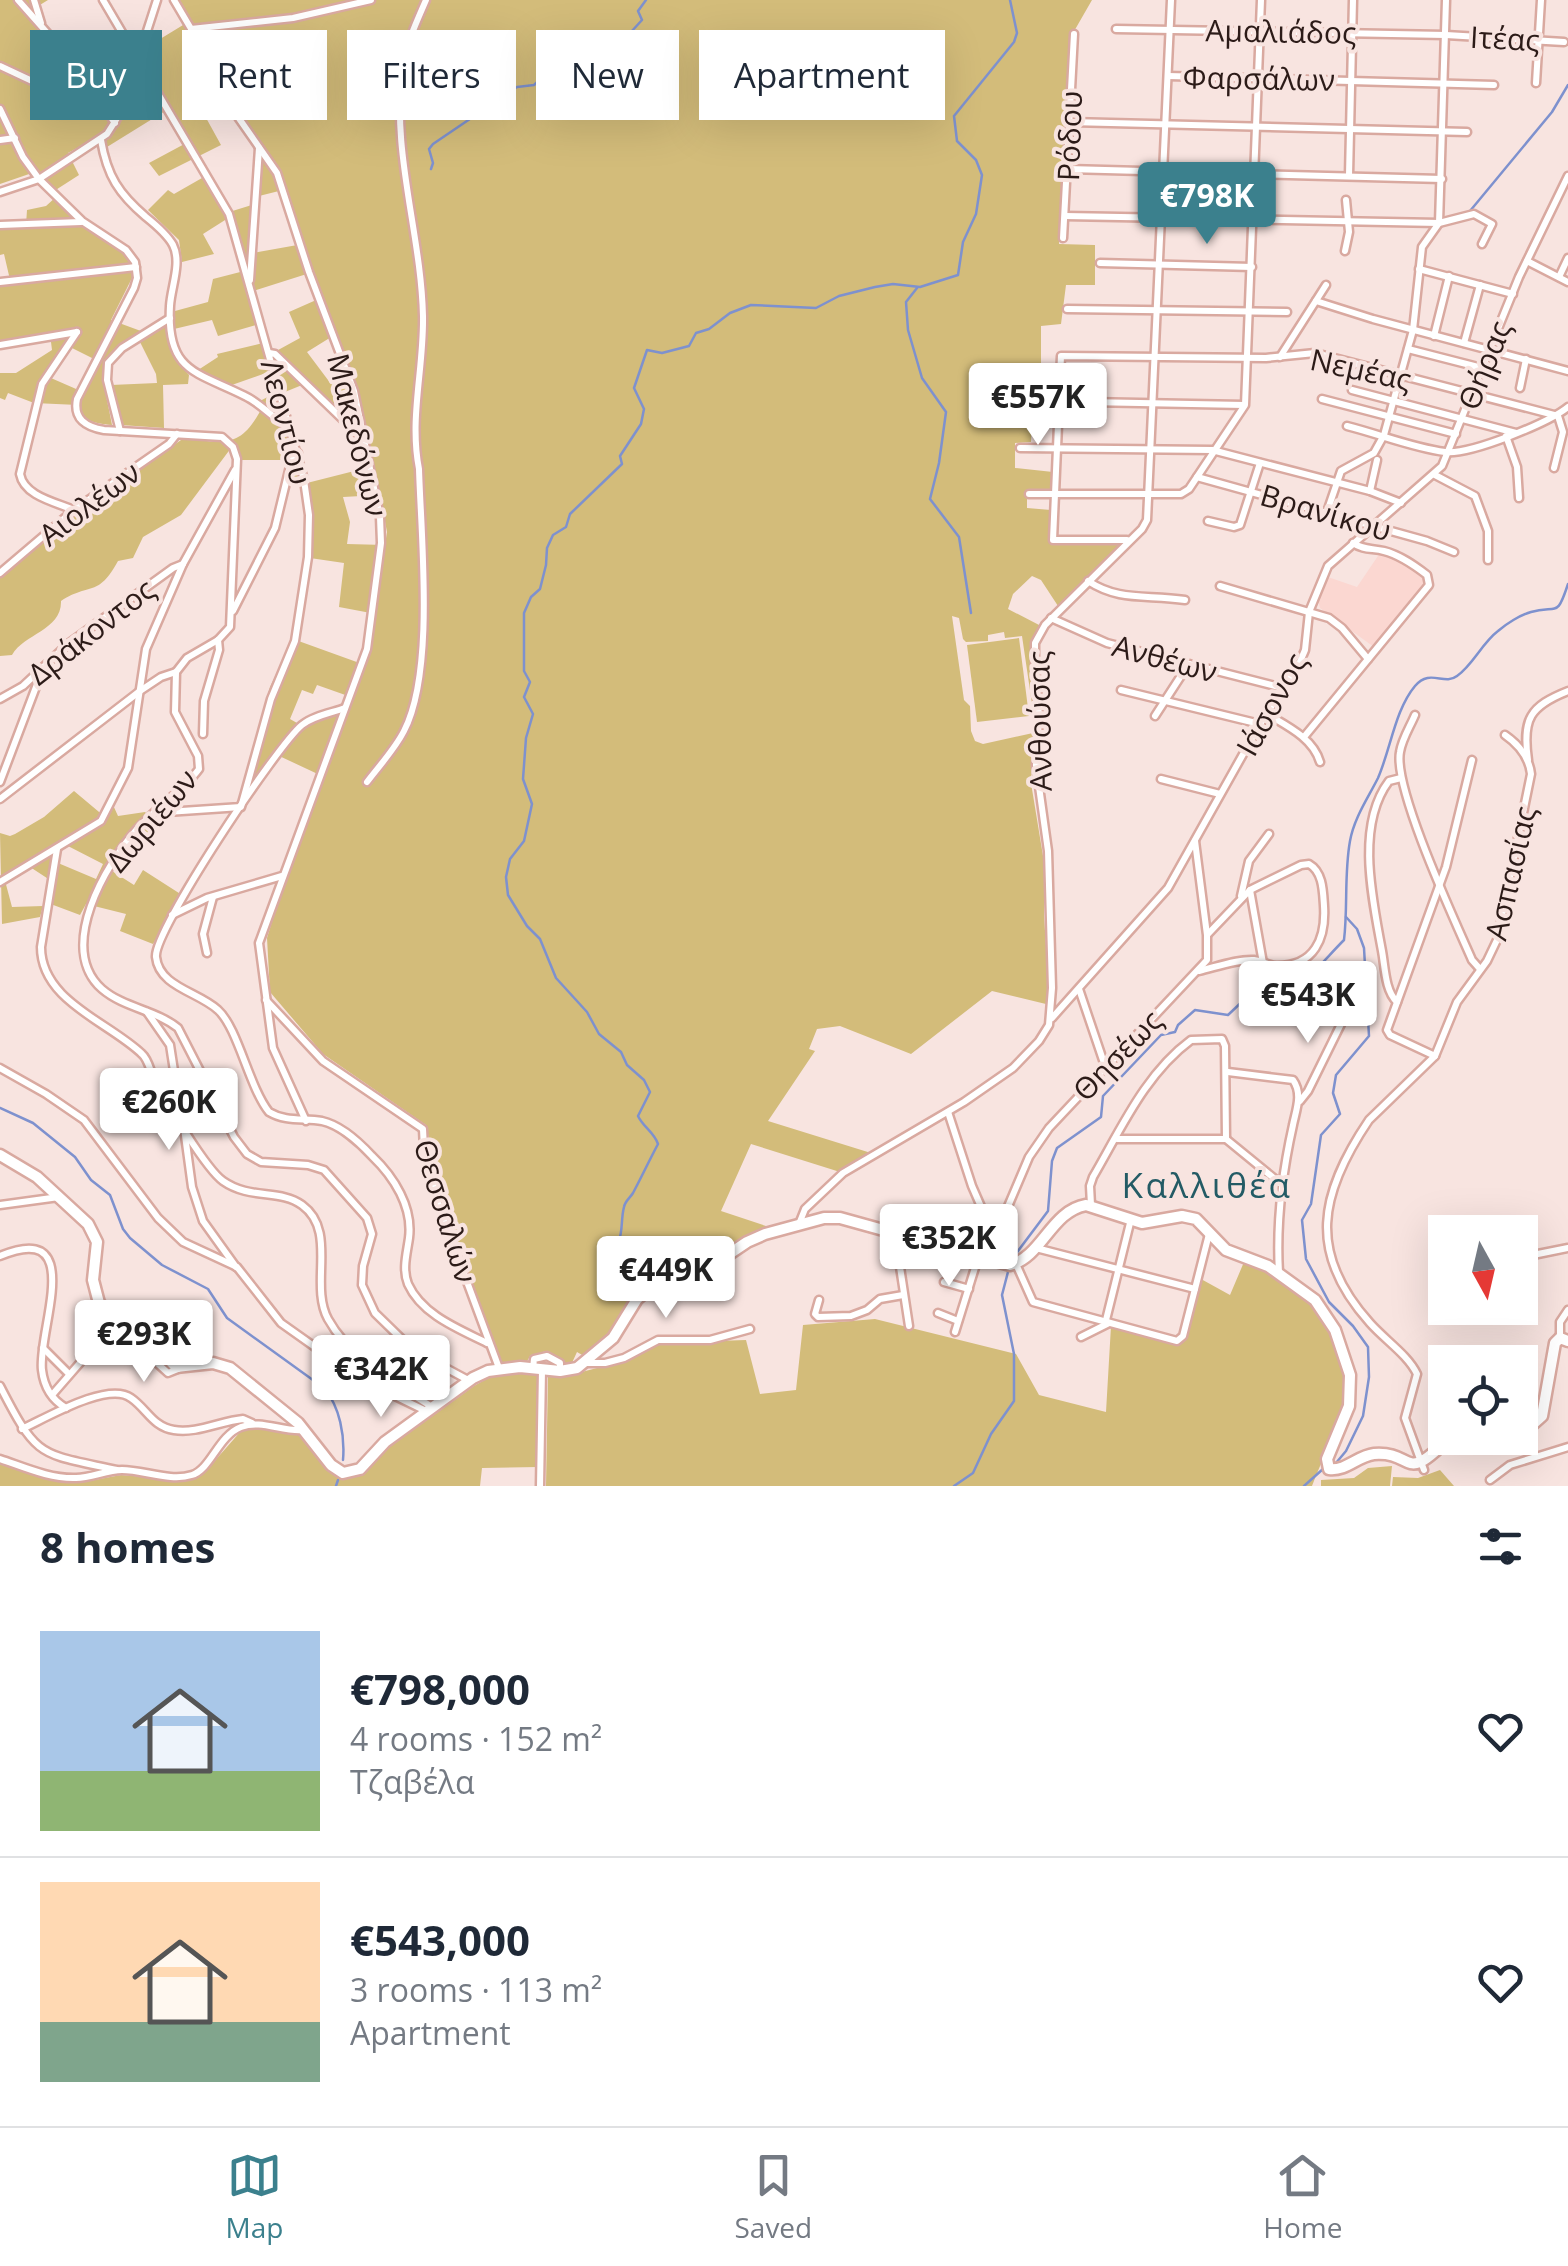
<!DOCTYPE html>
<html lang="en">
<head>
<meta charset="utf-8">
<style>
	body { margin:0; font-family:"Open Sans",sans-serif; background:#f2f2f3; color:#1f2937; height:100vh; display:flex; flex-direction:column; font-size:38px; white-space:nowrap }
	* { box-sizing:border-box; margin:0 }
	p { font-size:32px; color:#747a83 }
	.icon { flex:none; width:55px; height:55px; fill:none; stroke:currentColor; stroke-width:2; stroke-linecap:round; stroke-linejoin:round }
	.map { position:relative; height:1486px; overflow:hidden }
	.panel { display:flex; flex-direction:column; background:#fff; flex:1 }
	.panel>* { flex:none }
	.top-card { position:absolute; left:30px; top:30px; width:1000px; height:90px; display:flex; gap:20px }
	.needle { width:65px; rotate:172deg }
	.fabs { position:absolute; left:1428px; top:1215px; display:grid; gap:20px }
	.fabs a { display:grid; place-items:center; width:110px; height:110px; border-radius:0px; background:#fff; box-shadow:0 10px 40px #0002; font-size:50px }
	.price { position:absolute; translate:-50% -85px; padding:0 22px; border-radius:10px; background:#fff; color:#222; font-size:32px; line-height:65px; filter:drop-shadow(0 2px 5px #0008) }
	.price::after { content:''; position:absolute; left:50%; top:60px; width:30px; height:22px; margin-left:-15px; background:inherit; clip-path:polygon(0 0,100% 0,50% 100%) }
	.price.current { background:#3b808d; color:#fff }
	ul { padding:0; list-style:none }
	li { display:flex; align-items:center; gap:30px; height:250px; padding:0 40px }
	li+li { border-top:2px solid #e0e1e3 }
	li span { display:grid; place-items:center; flex:none; width:280px; height:200px; border-radius:0px; color:#555 }
	li>.icon { margin-inline-start:auto }
	span .icon { width:120px; height:120px; fill:#fffc; stroke-width:1 }
	li b { font-size:42px }
	h2 { display:flex; justify-content:space-between; align-items:center; height:120px; padding:0 40px; font-size:42px }
	.pill { padding:0 35px; border-radius:0px; background:#fff; box-shadow:0 10px 40px #0002; font-size:35px; line-height:90px }
	.pill.current { background:#3b808d; color:#fff }
	.tab-bar { display:flex; justify-content:space-around; align-items:center; height:140px; border-top:2px solid #e0e1e3; background:#fff; font-size:28px; color:#747a83 }
	.tab-bar a { display:grid; justify-items:center; gap:5px }
	.tab-bar .current { color:#3b808d }
	.map>svg:first-child { display:block }
	.built { fill:#fbd7d1 }
	.green { fill:#d3bc7a; fill-rule:evenodd }
	.lines { fill:none; stroke-linecap:round; stroke-linejoin:round }
	.stream { stroke:#7e91ce; stroke-width:2.5 }
	.minor-casing { stroke:#d9a9a0; stroke-width:11 }
	.major-casing { stroke:#d9a9a0; stroke-width:15 }
	.minor { stroke:#fff; stroke-width:6 }
	.major { stroke:#fff; stroke-width:10 }
	.labels { text-anchor:middle; dominant-baseline:central; stroke-width:8; stroke-linejoin:round; paint-order:stroke }
	.street-label { font-size:30px; fill:#2c1b18; stroke:#f8e4e0 }
	.quarter-label { font-size:35px; letter-spacing:2.5px; fill:#235b65; stroke:#f8e4e0 }
</style>
</head>
<body>
<div class="map">
<svg width="1568" height="1486" viewBox="0 0 1568 1486">
	<rect width="100%" height="100%" fill="#f8e4e0"/>
	<path class="built" d="M1380,553L1409,564L1430,581L1374,647L1320,608L1318,600L1325,576L1357,587Z"/>
	<g class="green">
		<path d="M0,0H48L35,8L36,23L94,95L112,85L106,72L188,22L204,44L179,0H1092L1069,40L1059,244L1095,245V285H1066L1061,324L1041,326V369H1058L1057,397H1033L1031,442L1015,443V468L1053,472L1051,493L1027,491V508L1051,510L1049,539L1053,543L1123,541L1058,606L1041,580L1032,576L1013,594L1008,609L1041,626L1035,637L1036,714L1032,704L1022,636L1005,638L1004,632L988,635V641L966,642L963,639L959,618L952,616L964,700L970,706L971,731L975,741L983,744L1033,733L1031,783L1044,862V916L1050,1005L992,991L911,1054L840,1026L817,1029L809,1049L815,1051L768,1121L871,1153L840,1172L751,1144L721,1211L769,1227L739,1240L709,1264L650,1282L639,1291L623,1321L589,1359L577,1352L571,1365H566L546,1351L530,1356L525,1365L507,1366L500,1362L444,1208L426,1125L323,1054L270,992L267,938L284,882L322,776L275,754L249,791L246,790L267,722L260,721L270,687L293,639L365,665L376,614L339,607L344,563L310,558L311,545L305,544L307,514L303,485L289,480L293,460H234L231,448L181,515L143,537L133,558L118,561C98,598 90,582 61,601C62,630 24,634 12,655L0,656V577L79,510L184,438C227,444 241,448 263,406L258,402L283,389L277,369L229,386L195,372L218,357L217,354L263,343L269,355L300,338L289,312L323,297L313,272L250,292L259,324L218,336L212,320L174,329L175,311L208,302L213,279L248,270L233,215L203,234L214,254L182,262L179,240L148,210L168,190L174,194L202,178L226,213L255,204L253,253L303,244L287,189L259,196L263,148L241,117L223,79L194,96L221,145L159,176L149,163L190,141L170,108L107,147L97,137L68,153L79,175L51,193L32,173L0,184ZM336,334L351,372L331,384L307,352ZM307,383L369,444L374,466L303,484L280,394ZM380,495L387,532L385,545L347,544L350,522L343,497ZM317,685L351,697L345,711L304,727L290,719L302,690L313,694Z"/>
		<path d="M56,197L94,234L120,247L131,260L134,274L111,320L149,334L167,323L179,363L189,375L188,384L163,385L164,428L121,425L111,385L157,383L156,374L137,336C92,370 103,374 112,425C95,423 84,423 78,405L34,403L8,393L5,400L0,398V373H16L52,350L50,334L0,342V285L11,284L4,254L0,255V228L26,225L27,210L46,206ZM66,345L98,361L83,392L44,375Z"/>
		<path d="M1019,638L1029,716L977,722L967,645Z"/>
		<path d="M74,791L105,817L113,805L118,816L145,812L160,828L137,836L112,871L134,885L143,870L182,895L153,944L120,931L126,914L86,904L80,915L48,903L53,882L27,865L4,877L12,907L43,906L40,917L2,924L0,833L10,836L15,834L44,817ZM66,845L103,864L96,879L58,863L60,849Z"/>
		<path d="M1244,1262C1289,1281 1313,1294 1334,1340C1344,1362 1350,1382 1343,1407C1336,1434 1322,1459 1312,1486H546L548,1375L574,1374L597,1368L639,1355L658,1343L746,1340L760,1394L796,1390L803,1325L875,1319L1016,1354L1039,1395L1106,1412L1111,1326L1177,1345L1183,1342L1201,1279L1230,1295Z"/>
		<path d="M528,1371L540,1372L538,1467L482,1468L480,1486H0V1464L55,1481H89L121,1475L184,1480L204,1473L241,1431L255,1427L305,1436C331,1470 349,1486 382,1452L474,1386L488,1378Z"/>
		<path d="M1392,1466L1390,1486H1321V1480L1354,1478L1368,1468Z"/>
		<path d="M1440,1470L1454,1486H1392L1393,1477L1418,1478Z"/>
	</g>
	<g class="lines">
		<g class="stream">
			<path d="M431,169L433,163L429,149L433,144L517,87L534,85L544,76L570,75L610,55L642,20L638,11L646,0"/>
			<path d="M1470,211L1552,112L1568,85"/>
			<path d="M917,288L906,302L908,330L922,378L946,412L939,463L930,499L959,537L971,613"/>
			<path d="M0,1108L33,1123L75,1157L91,1180L110,1195L123,1229L130,1238L162,1265L208,1289L227,1318L324,1388C340,1407 345,1436 343,1460"/>
			<path d="M1012,1259L1048,1211L1052,1161L1057,1148L1101,1117L1103,1096L1161,1035L1175,1032L1178,1025L1195,1010L1228,1015L1248,996C1298,999 1313,971 1344,940C1348,907 1344,874 1350,841C1354,818 1368,798 1378,778C1391,748 1395,710 1415,686C1430,668 1444,686 1457,676C1473,665 1482,643 1498,631C1506,624 1520,615 1531,612C1558,605 1557,618 1568,584"/>
			<path d="M599,1269L604,1256C627,1244 619,1226 624,1207C625,1201 630,1198 633,1193C642,1176 649,1161 658,1144C654,1132 643,1127 638,1116L650,1092L644,1080L627,1065L621,1052L599,1034L587,1012L556,978L540,939L527,926L508,895L506,877L510,859L524,841L532,804L523,779L526,738L533,714L524,697L530,682L524,671V613L531,597L540,589L546,565L547,548L553,535L566,527L570,514L622,464L620,456L641,424L644,409L634,388L647,350L662,353L689,346L696,333L709,329L730,313L751,305L816,308L839,296L875,287L893,284L920,287L958,275L963,242L976,214L982,175L976,160L957,141L954,116L1014,42L1017,33L1010,0"/>
			<path d="M1336,1463L1346,1451L1363,1416L1369,1377L1368,1347L1353,1326L1329,1302L1306,1259L1302,1220L1311,1204L1321,1135L1340,1114L1333,1093L1336,1075L1369,1036L1364,948L1357,929L1346,917"/>
			<path d="M336,1486L338,1480"/>
			<path d="M954,1486L973,1473L991,1434L1014,1401V1354L1002,1295L1009,1268"/>
			<path d="M1304,1486L1323,1469"/>
		</g>
		<g class="minor-casing">
			<g id="minor">
				<path d="M18,0L65,53L115,123"/>
				<path d="M34,0L41,23"/>
				<path d="M103,0L229,214L304,480L309,515L308,557L295,641L271,699L241,807L167,812L158,808"/>
				<path d="M174,0L223,83L238,117L277,173L309,272L354,391L380,517L381,543L367,649L259,943L273,1048L306,1121"/>
				<path d="M191,29L293,18L371,0"/>
				<path d="M1116,29L1446,35L1564,42"/>
				<path d="M0,66L47,88L60,78L65,54"/>
				<path d="M1168,76L1494,85"/>
				<path d="M1536,83L1541,0"/>
				<path d="M0,109L23,157L39,179L82,221L126,250L135,262L137,278L134,288L77,399C73,419 86,427 104,430L222,437L233,447L237,459L230,627L218,640L187,658L176,672L175,712L198,756L199,769C182,792 156,808 137,829C106,864 56,948 102,989C124,1008 156,1010 178,1028L234,1137L247,1154L261,1162L308,1165L324,1170L367,1218L372,1234L363,1266L362,1285L375,1313L414,1351L468,1380"/>
				<path d="M1070,122L1467,132"/>
				<path d="M0,140L15,138"/>
				<path d="M101,140C107,176 119,194 146,217C156,225 167,234 173,245C182,263 171,287 170,306C166,373 198,372 245,396C262,404 273,419 289,427"/>
				<path d="M1068,169L1442,179"/>
				<path d="M1349,175L1353,0"/>
				<path d="M0,192L39,179L107,134L121,112L157,0"/>
				<path d="M1065,216L1439,223L1474,214L1492,224L1482,244"/>
				<path d="M0,225L81,222"/>
				<path d="M1063,238L1074,34"/>
				<path d="M1345,251L1349,232L1346,200"/>
				<path d="M1527,261L1568,282"/>
				<path d="M1100,263L1252,267"/>
				<path d="M1419,269L1513,294"/>
				<path d="M1559,277L1568,258"/>
				<path d="M250,280L259,148"/>
				<path d="M0,282L136,267"/>
				<path d="M1316,301L1373,319L1568,371"/>
				<path d="M1067,309L1287,312"/>
				<path d="M1434,336L1449,276"/>
				<path d="M1464,343L1480,285"/>
				<path d="M0,345L77,332"/>
				<path d="M1408,349L1482,368"/>
				<path d="M269,353L275,354L360,436L364,435"/>
				<path d="M1280,357L1326,285"/>
				<path d="M1520,388L1526,359"/>
				<path d="M1352,390L1516,433"/>
				<path d="M1322,399L1456,434"/>
				<path d="M1035,401L1244,405"/>
				<path d="M1347,426C1379,434 1413,448 1445,452C1470,455 1548,423 1568,407"/>
				<path d="M120,431L107,380L108,363L122,348L170,318"/>
				<path d="M1506,436L1517,467L1519,498"/>
				<path d="M1020,448L1212,450L1370,491L1401,503"/>
				<path d="M1435,475L1475,496L1488,531V560"/>
				<path d="M1197,477L1427,541L1454,552"/>
				<path d="M1370,491L1377,460"/>
				<path d="M1029,494H1181L1189,489L1245,405L1261,0"/>
				<path d="M74,510C55,502 24,496 20,474L42,384L77,332"/>
				<path d="M1327,512L1341,471L1374,453L1384,435L1413,330L1422,247L1439,223L1446,0"/>
				<path d="M1208,521L1234,527L1240,525L1260,463"/>
				<path d="M1127,540H1053L1061,356L1266,358L1315,353L1558,416L1563,432L1554,468"/>
				<path d="M0,573L74,510L169,444L177,434"/>
				<path d="M1088,581C1120,602 1147,594 1185,600"/>
				<path d="M1220,586L1329,618L1342,628L1368,659"/>
				<path d="M233,611L275,528L292,458L298,453"/>
				<path d="M1051,618L1107,643L1283,688"/>
				<path d="M1121,690L1260,724"/>
				<path d="M0,699L23,686L68,644L173,568L183,564"/>
				<path d="M345,708C331,713 313,716 302,725C278,744 153,931 156,957C159,987 199,992 218,1010C238,1028 249,1087 269,1112C286,1122 303,1118 322,1121C340,1125 360,1143 372,1156C394,1177 413,1207 409,1238C407,1253 402,1269 408,1284C422,1315 459,1329 487,1343"/>
				<path d="M1267,714C1287,726 1313,738 1320,762"/>
				<path d="M1415,715C1410,727 1402,739 1400,752C1393,788 1455,921 1472,960L1480,969"/>
				<path d="M1155,716L1188,665"/>
				<path d="M203,734L204,701L219,650L218,640"/>
				<path d="M1304,737L1429,585L1427,575C1414,565 1400,555 1384,551C1372,548 1363,550 1353,543"/>
				<path d="M1528,760C1522,719 1530,706 1568,691"/>
				<path d="M1161,779L1220,794"/>
				<path d="M0,782L42,671"/>
				<path d="M367,782C379,766 395,749 404,731C435,671 421,538 419,469C409,418 424,368 423,316C421,232 390,149 403,65C407,42 417,21 426,0"/>
				<path d="M0,799L140,691L161,677L176,672"/>
				<path d="M57,849L41,947C41,1001 109,1022 142,1054C149,1060 150,1072 155,1081C166,1102 206,1169 223,1181C250,1200 280,1189 302,1205C338,1231 309,1284 328,1319C350,1359 395,1383 432,1407"/>
				<path d="M0,882L101,821L128,768L146,649L183,564L235,470"/>
				<path d="M1250,890L1263,963"/>
				<path d="M1241,896L1249,861L1269,834"/>
				<path d="M172,915L207,898L282,876"/>
				<path d="M207,953L203,934L213,897"/>
				<path d="M1199,971C1216,967 1237,959 1254,960C1263,961 1269,966 1277,966C1315,966 1326,938 1324,906C1323,891 1323,872 1309,864L1301,865L1250,890L1208,934"/>
				<path d="M1079,989L1105,1066"/>
				<path d="M266,1000L323,1061L423,1129L424,1149L440,1209L499,1368"/>
				<path d="M1397,1002C1385,991 1385,967 1382,951C1373,901 1355,826 1389,781L1401,778"/>
				<path d="M147,1012L170,1045L181,1116"/>
				<path d="M1052,1018L1168,888L1260,724L1299,664L1305,650L1309,612L1328,566L1442,466L1519,277L1568,176"/>
				<path d="M1435,1056L1390,1035L1387,1030L1446,867L1472,760"/>
				<path d="M0,1068L46,1094L84,1120L158,1218L183,1242L237,1267L281,1323L360,1379L426,1411"/>
				<path d="M1228,1072L1293,1080C1303,1094 1296,1110 1293,1125C1282,1174 1276,1222 1279,1273"/>
				<path d="M1300,1101L1308,1091L1344,1018L1341,1001L1318,997L1305,999"/>
				<path d="M948,1112L972,1186L1006,1264"/>
				<path d="M184,1128L192,1187L203,1221L236,1267"/>
				<path d="M1117,1139H1226L1281,1184"/>
				<path d="M0,1205L59,1197"/>
				<path d="M1091,1205L1090,1186L1093,1177C1121,1129 1145,1074 1191,1040L1222,1039L1225,1046L1226,1139"/>
				<path d="M799,1224L805,1209L843,1173L964,1102L1013,1068L1039,1041L1049,1025L1052,988L1048,851L1036,765L1039,716L1035,665V643L1045,625L1142,529L1147,520L1171,0"/>
				<path d="M995,1237L1029,1157L1049,1128L1207,960V935L1195,841"/>
				<path d="M1036,1248L1195,1289"/>
				<path d="M0,1256C88,1219 37,1332 42,1370C44,1387 52,1400 66,1408"/>
				<path d="M1016,1264L1033,1302L1177,1341L1183,1336L1209,1234"/>
				<path d="M1520,1268L1533,1255L1568,1248"/>
				<path d="M944,1282L969,1289"/>
				<path d="M819,1300L815,1314L818,1317L851,1316L867,1310L880,1299L903,1295"/>
				<path d="M938,1313L958,1321"/>
				<path d="M1106,1320L1131,1219"/>
				<path d="M909,1326L895,1234L986,1218"/>
				<path d="M955,1332L978,1258"/>
				<path d="M1081,1337L1109,1323"/>
				<path d="M1560,1338V1322L1568,1310"/>
				<path d="M43,1348L68,1373"/>
				<path d="M587,1363H605L624,1358L658,1340H710L750,1329"/>
				<path d="M533,1368L534,1359L547,1356L560,1363V1371"/>
				<path d="M0,1386C38,1460 39,1453 117,1470"/>
				<path d="M52,1395L99,1341L145,1352L168,1373L178,1369"/>
				<path d="M22,1429C46,1418 108,1381 131,1398C147,1409 153,1427 174,1430C196,1434 221,1421 243,1419L252,1423"/>
				<path d="M0,1459C24,1467 50,1479 76,1478C91,1478 107,1470 122,1470C144,1470 170,1482 192,1475C211,1469 218,1436 241,1427C261,1419 282,1432 303,1430"/>
				<path d="M1424,1470L1405,1418L1417,1374C1408,1355 1385,1340 1370,1323C1307,1253 1319,1194 1369,1120L1435,1056L1457,1002L1487,961L1497,940L1531,774C1529,757 1518,744 1505,735"/>
				<path d="M1490,1480L1510,1465L1568,1447"/>
				<path d="M540,1486L542,1370"/>
			</g>
		</g>
		<g class="major-casing">
			<g id="major">
				<path d="M0,1155L37,1177L88,1224L97,1242L93,1280L99,1303L109,1313L136,1326L176,1367L213,1363L230,1368L298,1423L331,1465L343,1473L360,1469L385,1442L473,1378L488,1371L520,1367L560,1371L577,1368L613,1338L637,1299L651,1287L707,1269L747,1242L765,1234L824,1218H840L1010,1265C1042,1257 1051,1211 1086,1205L1142,1223L1182,1216L1196,1219L1226,1250L1268,1266L1315,1300L1335,1330L1350,1375L1349,1406L1327,1459L1329,1469C1347,1471 1357,1456 1374,1454C1416,1451 1402,1486 1449,1438"/>
				<path d="M1520,1424H1533L1542,1416L1555,1343L1560,1338L1568,1341"/>
			</g>
		</g>
		<use href="#minor" class="minor"/>
		<use href="#major" class="major"/>
	</g>
	<g class="labels">
		<g class="street-label">
			<text transform="translate(1281 31) rotate(1)">Αμαλιάδος</text>
			<text transform="translate(1505 38) rotate(3)">Ιτέας</text>
			<text transform="translate(1259 78) rotate(1)">Φαρσάλων</text>
			<text transform="translate(1069 136) rotate(-88)">Ρόδου</text>
			<text transform="translate(1484 365) rotate(-68)">Θήρας</text>
			<text transform="translate(1361 369) rotate(12)">Νεμέας</text>
			<text transform="translate(287 422) rotate(76)">Λεοντίου</text>
			<text transform="translate(358 435) rotate(76)">Μακεδόνων</text>
			<text transform="translate(89 503) rotate(-37)">Αιολέων</text>
			<text transform="translate(1326 512) rotate(16)">Βρανίκου</text>
			<text transform="translate(91 631) rotate(-38)">Δράκοντος</text>
			<text transform="translate(1165 658) rotate(15)">Ανθέων</text>
			<text transform="translate(1271 704) rotate(-61)">Ιάσονος</text>
			<text transform="translate(1039 721) rotate(-91)">Ανθούσας</text>
			<text transform="translate(151 820) rotate(-50)">Δωριέων</text>
			<text transform="translate(1510 873) rotate(-77)">Ασπασίας</text>
			<text transform="translate(1117 1055) rotate(-46)">Θησέως</text>
			<text transform="translate(446 1211) rotate(73)">Θεσσαλών</text>
		</g>
		<g class="quarter-label">
			<text x="1207" y="1184">Καλλιθέα</text>
		</g>
	</g>
</svg>
<div class="fabs">
<a><svg class="needle" viewBox="-14 -14 28 28"><path d="M0-13l5 13h-10z" fill="#e53935"/><path d="M0 13l5-13h-10z" fill="#747a83"/></svg></a>
<a><svg class="icon" aria-label="locate" viewBox="0 0 24 24"><circle cx="12" cy="12" r="6"/><path d="M12 2v4M12 18v4M2 12h4M18 12h4"/></svg></a>
</div>
<b class="price current" style="left:1207px;top:247px">€798K</b>
<b class="price" style="left:1038px;top:448px">€557K</b>
<b class="price" style="left:1308px;top:1046px">€543K</b>
<b class="price" style="left:169px;top:1153px">€260K</b>
<b class="price" style="left:949px;top:1289px">€352K</b>
<b class="price" style="left:666px;top:1321px">€449K</b>
<b class="price" style="left:144px;top:1385px">€293K</b>
<b class="price" style="left:381px;top:1420px">€342K</b>
<div class="top-card">
<a class="pill current">Buy</a>
<a class="pill">Rent</a>
<a class="pill">Filters</a>
<a class="pill">New</a>
<a class="pill">Apartment</a>
</div>
</div>
<section class="panel">
<h2>8 homes<svg class="icon" aria-label="filters" viewBox="0 0 24 24"><path d="M4 7h16M4 17h16"/><circle cx="9" cy="7" r="2"/><circle cx="15" cy="17" r="2"/></svg></h2>
<ul>
<li><span style="background:linear-gradient(#a9c7e8 70%,#8fb573 0)"><svg class="icon" aria-label="home" viewBox="0 0 24 24"><path d="M3 11l9-7 9 7M6 9v11h12V9"/></svg></span><div><b>€798,000</b><p>4 rooms · 152 m²</p><p>Τζαβέλα</p></div><svg class="icon" aria-label="heart" viewBox="0 0 24 24"><path d="M12 20l-8-8c-3-5 5-10 8-4 3-6 11-1 8 4z"/></svg></li>
<li><span style="background:linear-gradient(#ffd9b3 70%,#7fa58c 0)"><svg class="icon" aria-label="home" viewBox="0 0 24 24"><path d="M3 11l9-7 9 7M6 9v11h12V9"/></svg></span><div><b>€543,000</b><p>3 rooms · 113 m²</p><p>Apartment</p></div><svg class="icon" aria-label="heart" viewBox="0 0 24 24"><path d="M12 20l-8-8c-3-5 5-10 8-4 3-6 11-1 8 4z"/></svg></li>
</ul>
</section>
<nav class="tab-bar">
<a class="current"><svg class="icon" aria-label="map" viewBox="0 0 24 24"><path d="M3 6l6-2 6 2 6-2v14l-6 2-6-2-6 2zM9 4v14M15 6v14"/></svg>Map</a>
<a><svg class="icon" aria-label="saved" viewBox="0 0 24 24"><path d="M7 4h10v16l-5-4-5 4z"/></svg>Saved</a>
<a><svg class="icon" aria-label="home" viewBox="0 0 24 24"><path d="M3 11l9-7 9 7M6 9v11h12V9"/></svg>Home</a>
</nav>
</body>
</html>
